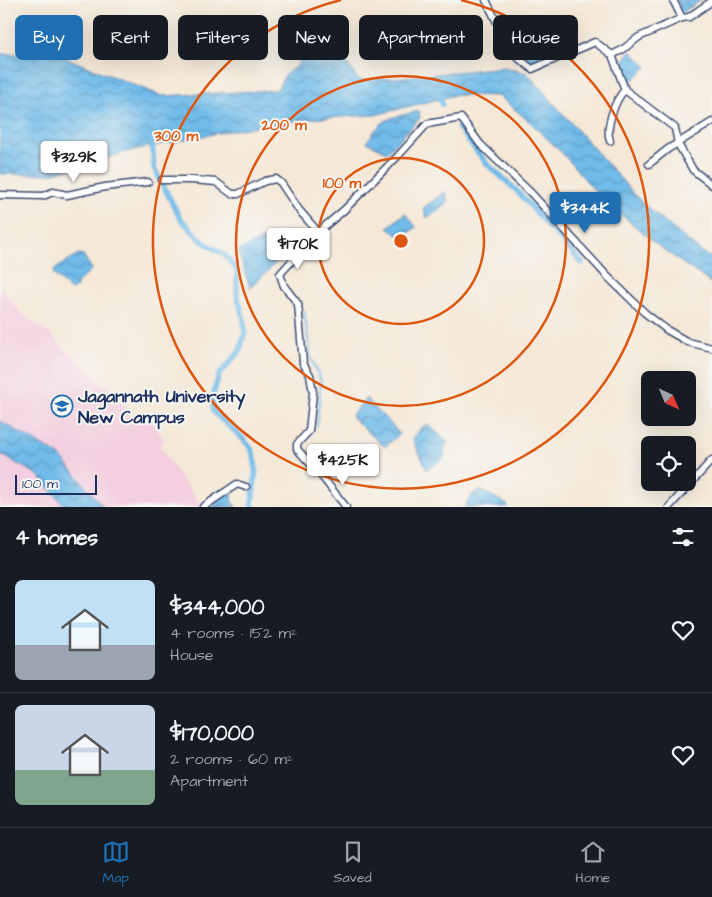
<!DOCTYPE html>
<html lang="en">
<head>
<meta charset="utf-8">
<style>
	body { margin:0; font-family:"Architects Daughter",sans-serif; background:#242831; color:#f1f3f6; height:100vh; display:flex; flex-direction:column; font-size:19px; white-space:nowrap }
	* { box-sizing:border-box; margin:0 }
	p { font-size:16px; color:#9ea1a6 }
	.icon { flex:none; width:28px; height:28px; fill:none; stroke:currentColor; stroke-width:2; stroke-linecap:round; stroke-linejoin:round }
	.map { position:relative; height:507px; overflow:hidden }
	.panel { display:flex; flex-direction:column; background:#171b24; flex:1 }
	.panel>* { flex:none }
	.banner { position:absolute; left:15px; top:15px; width:682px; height:45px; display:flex; gap:10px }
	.needle { width:32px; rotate:136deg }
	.fabs { position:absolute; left:641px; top:371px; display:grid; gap:10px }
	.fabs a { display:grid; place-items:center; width:55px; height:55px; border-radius:8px; background:#171b24; box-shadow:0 5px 20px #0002; font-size:25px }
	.scale { position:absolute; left:15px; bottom:12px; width:82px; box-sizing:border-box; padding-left:5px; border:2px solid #1b2f5e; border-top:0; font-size:14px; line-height:18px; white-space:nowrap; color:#1b2f5e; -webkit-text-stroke:4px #f6f6f2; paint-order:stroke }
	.price { position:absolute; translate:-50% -42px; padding:0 11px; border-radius:5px; background:#fff; color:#222; font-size:16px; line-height:32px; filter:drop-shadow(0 1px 2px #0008) }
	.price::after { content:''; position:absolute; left:50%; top:30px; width:15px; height:11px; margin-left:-8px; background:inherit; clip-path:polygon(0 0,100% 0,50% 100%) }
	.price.current { background:#1f6fb2; color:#fff }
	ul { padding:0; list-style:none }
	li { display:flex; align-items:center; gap:15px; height:125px; padding:0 15px }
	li+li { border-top:1px solid #363941 }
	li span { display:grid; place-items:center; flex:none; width:140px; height:100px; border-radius:8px; color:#555 }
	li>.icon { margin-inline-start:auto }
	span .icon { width:60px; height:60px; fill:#fffc; stroke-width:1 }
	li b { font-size:21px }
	h2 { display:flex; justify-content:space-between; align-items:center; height:60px; padding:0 15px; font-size:21px }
	.chip { padding:0 18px; border-radius:8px; background:#171b24; box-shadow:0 5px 20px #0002; font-size:18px; line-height:45px }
	.chip.current { background:#1f6fb2; color:#fff }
	.tab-bar { display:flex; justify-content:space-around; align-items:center; height:70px; border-top:1px solid #363941; background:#171b24; font-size:14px; color:#9ea1a6 }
	.tab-bar a { display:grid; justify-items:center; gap:2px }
	.tab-bar .current { color:#1f6fb2 }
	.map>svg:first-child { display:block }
	.built { fill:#f3cfdf }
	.water { fill:url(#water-waves); stroke:#4675a4 }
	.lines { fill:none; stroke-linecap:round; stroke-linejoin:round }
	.stream { stroke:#70bbe9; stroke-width:2 }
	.canal { stroke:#70bbe9; stroke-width:5.5 }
	.minor-casing { stroke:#3c4b70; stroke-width:9 }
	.minor { stroke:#fff; stroke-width:6 }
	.ring { fill:none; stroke:#de5710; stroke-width:2.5 }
	.labels { text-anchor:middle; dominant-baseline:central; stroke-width:4; stroke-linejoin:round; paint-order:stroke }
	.poi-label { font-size:18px; font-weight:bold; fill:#1b2f5e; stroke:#f6f6f2; text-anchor:start }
	.centre { fill:#de5710; stroke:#f6f6f2; stroke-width:2.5 }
	.ring-label { font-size:15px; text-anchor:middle; font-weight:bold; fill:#de5710; stroke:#f6f6f2; stroke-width:4; stroke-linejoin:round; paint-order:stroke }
</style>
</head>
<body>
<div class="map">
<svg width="712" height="507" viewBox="0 0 712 507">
	<defs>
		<pattern id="water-waves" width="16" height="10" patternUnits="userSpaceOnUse" patternTransform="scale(1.25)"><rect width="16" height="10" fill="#70bbe9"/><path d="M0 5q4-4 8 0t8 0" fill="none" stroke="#5b98c0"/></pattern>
	</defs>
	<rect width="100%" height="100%" fill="#f6f6f2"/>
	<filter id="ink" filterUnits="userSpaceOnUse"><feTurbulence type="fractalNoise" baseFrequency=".02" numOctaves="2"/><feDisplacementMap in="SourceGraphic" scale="10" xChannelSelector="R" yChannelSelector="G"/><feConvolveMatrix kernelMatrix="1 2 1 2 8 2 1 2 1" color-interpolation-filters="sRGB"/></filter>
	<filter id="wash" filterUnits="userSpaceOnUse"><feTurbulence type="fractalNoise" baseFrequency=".0096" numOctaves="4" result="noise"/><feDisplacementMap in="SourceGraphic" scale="20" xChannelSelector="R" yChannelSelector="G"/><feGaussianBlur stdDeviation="1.12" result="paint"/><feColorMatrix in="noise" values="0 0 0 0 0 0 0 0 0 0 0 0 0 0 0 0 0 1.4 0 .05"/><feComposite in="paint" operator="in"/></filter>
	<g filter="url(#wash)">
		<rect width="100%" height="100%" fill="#f5e8d7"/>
		<path class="built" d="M0,287L23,315L50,334L99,382L121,395L129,417H148L165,440L160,446L178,474L203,507H0Z"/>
		<g class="water">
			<path d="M677,0H702L683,12L680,10Z"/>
			<path d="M520,19L542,59L531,62L519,52L505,25Z"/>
			<path d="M307,31L322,57L340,53L358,80L396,78L504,67L527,73L642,203L700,251L712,258V284L660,247L602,199L563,154L531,123L499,96L455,95L375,115L308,119L228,131L133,150L52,174H0V54H56L162,96L277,90L285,75L299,64L297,37Z"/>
			<path d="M631,51L647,67L629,83L623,61Z"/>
			<path d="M419,111L420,118L387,152L367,142C383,116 391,118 419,111Z"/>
			<path d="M445,192L448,203L427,218L423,208Z"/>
			<path d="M405,213L416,227L402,239L388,227Z"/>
			<path d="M262,239L280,259L250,288L238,251Z"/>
			<path d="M78,254L83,255L92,269L78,282L77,287L71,290L53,274L55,269Z"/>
			<path d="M366,398L400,434L385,447L362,427L351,416Z"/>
			<path d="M0,421L60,456L103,507H66L38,475L0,454Z"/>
			<path d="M428,424L448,443L444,448V458L426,470C424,459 416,450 413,439L421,428Z"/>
			<path d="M479,490C485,491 500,501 508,505L507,507H464L472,495Z"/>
			<path d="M225,493H229L233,495L231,500L236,507H213Z"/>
		</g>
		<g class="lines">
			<path class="stream" d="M304,310L311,358L321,381L317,426"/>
			<g class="canal">
				<path d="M439,92L442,104"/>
				<path d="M458,127L487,164L515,189L582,263"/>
				<path d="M152,140L154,168L180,218L202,241L225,255L237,270V294L244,320L245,334L239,352L219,375L213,395V411C223,423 248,439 253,453C258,467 254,488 252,503L253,507"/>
			</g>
		</g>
	</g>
	<g filter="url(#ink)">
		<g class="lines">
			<g class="minor-casing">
				<g id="minor">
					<path d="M486,0L512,53L532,69L595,42L612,55L625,90L675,128L678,144L693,170L712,185"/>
					<path d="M673,0L682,18"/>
					<path d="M612,55L622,50L639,37L682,18L689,17L712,1"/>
					<path d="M610,141C605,128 615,99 625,90"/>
					<path d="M649,164L668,149L712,122"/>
					<path d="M162,180H192L216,182L232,194H238L265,181L276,179L281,183L299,210L318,232"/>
					<path d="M0,195L43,196L53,192L67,195L105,187L148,182"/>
					<path d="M203,507L237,484L246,487"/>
					<path d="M346,507L323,478L297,449V444L309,431L313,393L310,375L303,363L298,304L284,286L280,274L318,232L344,210L398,156L427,124L461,118L480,144L532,194L608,277L645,313L667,330L688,342L712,348"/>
					<path d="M669,507L712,460"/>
				</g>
			</g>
			<use href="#minor" class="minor"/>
		</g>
	</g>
	<g class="ring">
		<circle cx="401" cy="241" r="83"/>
		<circle cx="401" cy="241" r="165"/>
		<path d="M461 0A248 248 0 1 1 341 0"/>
	</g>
	<defs>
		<g id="university-ring" transform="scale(1.125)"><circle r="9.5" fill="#f6f6f2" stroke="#1f6fb2" stroke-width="1.5"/><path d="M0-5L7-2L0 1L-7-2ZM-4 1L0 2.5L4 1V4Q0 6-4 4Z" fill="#1f6fb2"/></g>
	</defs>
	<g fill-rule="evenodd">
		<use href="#university-ring" x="62" y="406"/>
	</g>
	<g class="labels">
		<g class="poi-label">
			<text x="78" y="396">Jagannath University<tspan x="78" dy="21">New Campus</tspan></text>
		</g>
	</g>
	<circle cx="401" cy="241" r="8" class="centre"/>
	<g class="ring-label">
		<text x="284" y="130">200 m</text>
		<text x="176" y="141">300 m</text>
		<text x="342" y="188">100 m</text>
	</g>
</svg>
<div class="fabs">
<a><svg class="needle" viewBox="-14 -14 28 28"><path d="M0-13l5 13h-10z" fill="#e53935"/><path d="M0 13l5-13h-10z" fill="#9ea1a6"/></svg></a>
<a><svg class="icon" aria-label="locate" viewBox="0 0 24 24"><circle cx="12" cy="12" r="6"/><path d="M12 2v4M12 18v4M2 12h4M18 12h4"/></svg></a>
</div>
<div class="scale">100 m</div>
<b class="price" style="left:74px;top:183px">$329K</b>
<b class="price current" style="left:585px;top:234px">$344K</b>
<b class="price" style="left:298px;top:270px">$170K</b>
<b class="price" style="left:343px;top:486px">$425K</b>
<div class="banner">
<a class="chip current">Buy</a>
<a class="chip">Rent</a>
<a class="chip">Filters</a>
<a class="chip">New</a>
<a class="chip">Apartment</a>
<a class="chip">House</a>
</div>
</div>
<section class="panel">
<h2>4 homes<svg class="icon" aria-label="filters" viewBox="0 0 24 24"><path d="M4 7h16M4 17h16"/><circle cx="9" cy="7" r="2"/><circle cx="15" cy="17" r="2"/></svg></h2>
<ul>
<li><span style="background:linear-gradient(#bfe0f5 65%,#9aa5b1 0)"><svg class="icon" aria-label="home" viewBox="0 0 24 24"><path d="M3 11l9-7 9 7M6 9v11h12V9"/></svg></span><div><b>$344,000</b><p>4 rooms · 152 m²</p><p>House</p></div><svg class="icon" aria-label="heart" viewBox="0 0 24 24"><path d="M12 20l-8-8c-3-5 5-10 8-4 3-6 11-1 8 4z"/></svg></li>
<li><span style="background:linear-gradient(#c9d6e8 65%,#7fa58c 0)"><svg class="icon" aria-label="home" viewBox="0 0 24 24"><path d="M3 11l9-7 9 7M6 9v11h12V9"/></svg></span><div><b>$170,000</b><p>2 rooms · 60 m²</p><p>Apartment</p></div><svg class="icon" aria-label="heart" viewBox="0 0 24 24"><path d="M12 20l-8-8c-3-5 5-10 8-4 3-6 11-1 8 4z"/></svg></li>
</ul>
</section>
<nav class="tab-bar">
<a class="current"><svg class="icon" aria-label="map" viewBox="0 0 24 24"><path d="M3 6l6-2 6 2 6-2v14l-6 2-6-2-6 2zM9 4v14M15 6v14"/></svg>Map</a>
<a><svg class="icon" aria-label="saved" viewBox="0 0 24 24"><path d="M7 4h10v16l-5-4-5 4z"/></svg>Saved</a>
<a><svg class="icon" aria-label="home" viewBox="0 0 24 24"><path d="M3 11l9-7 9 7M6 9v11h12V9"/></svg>Home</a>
</nav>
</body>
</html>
